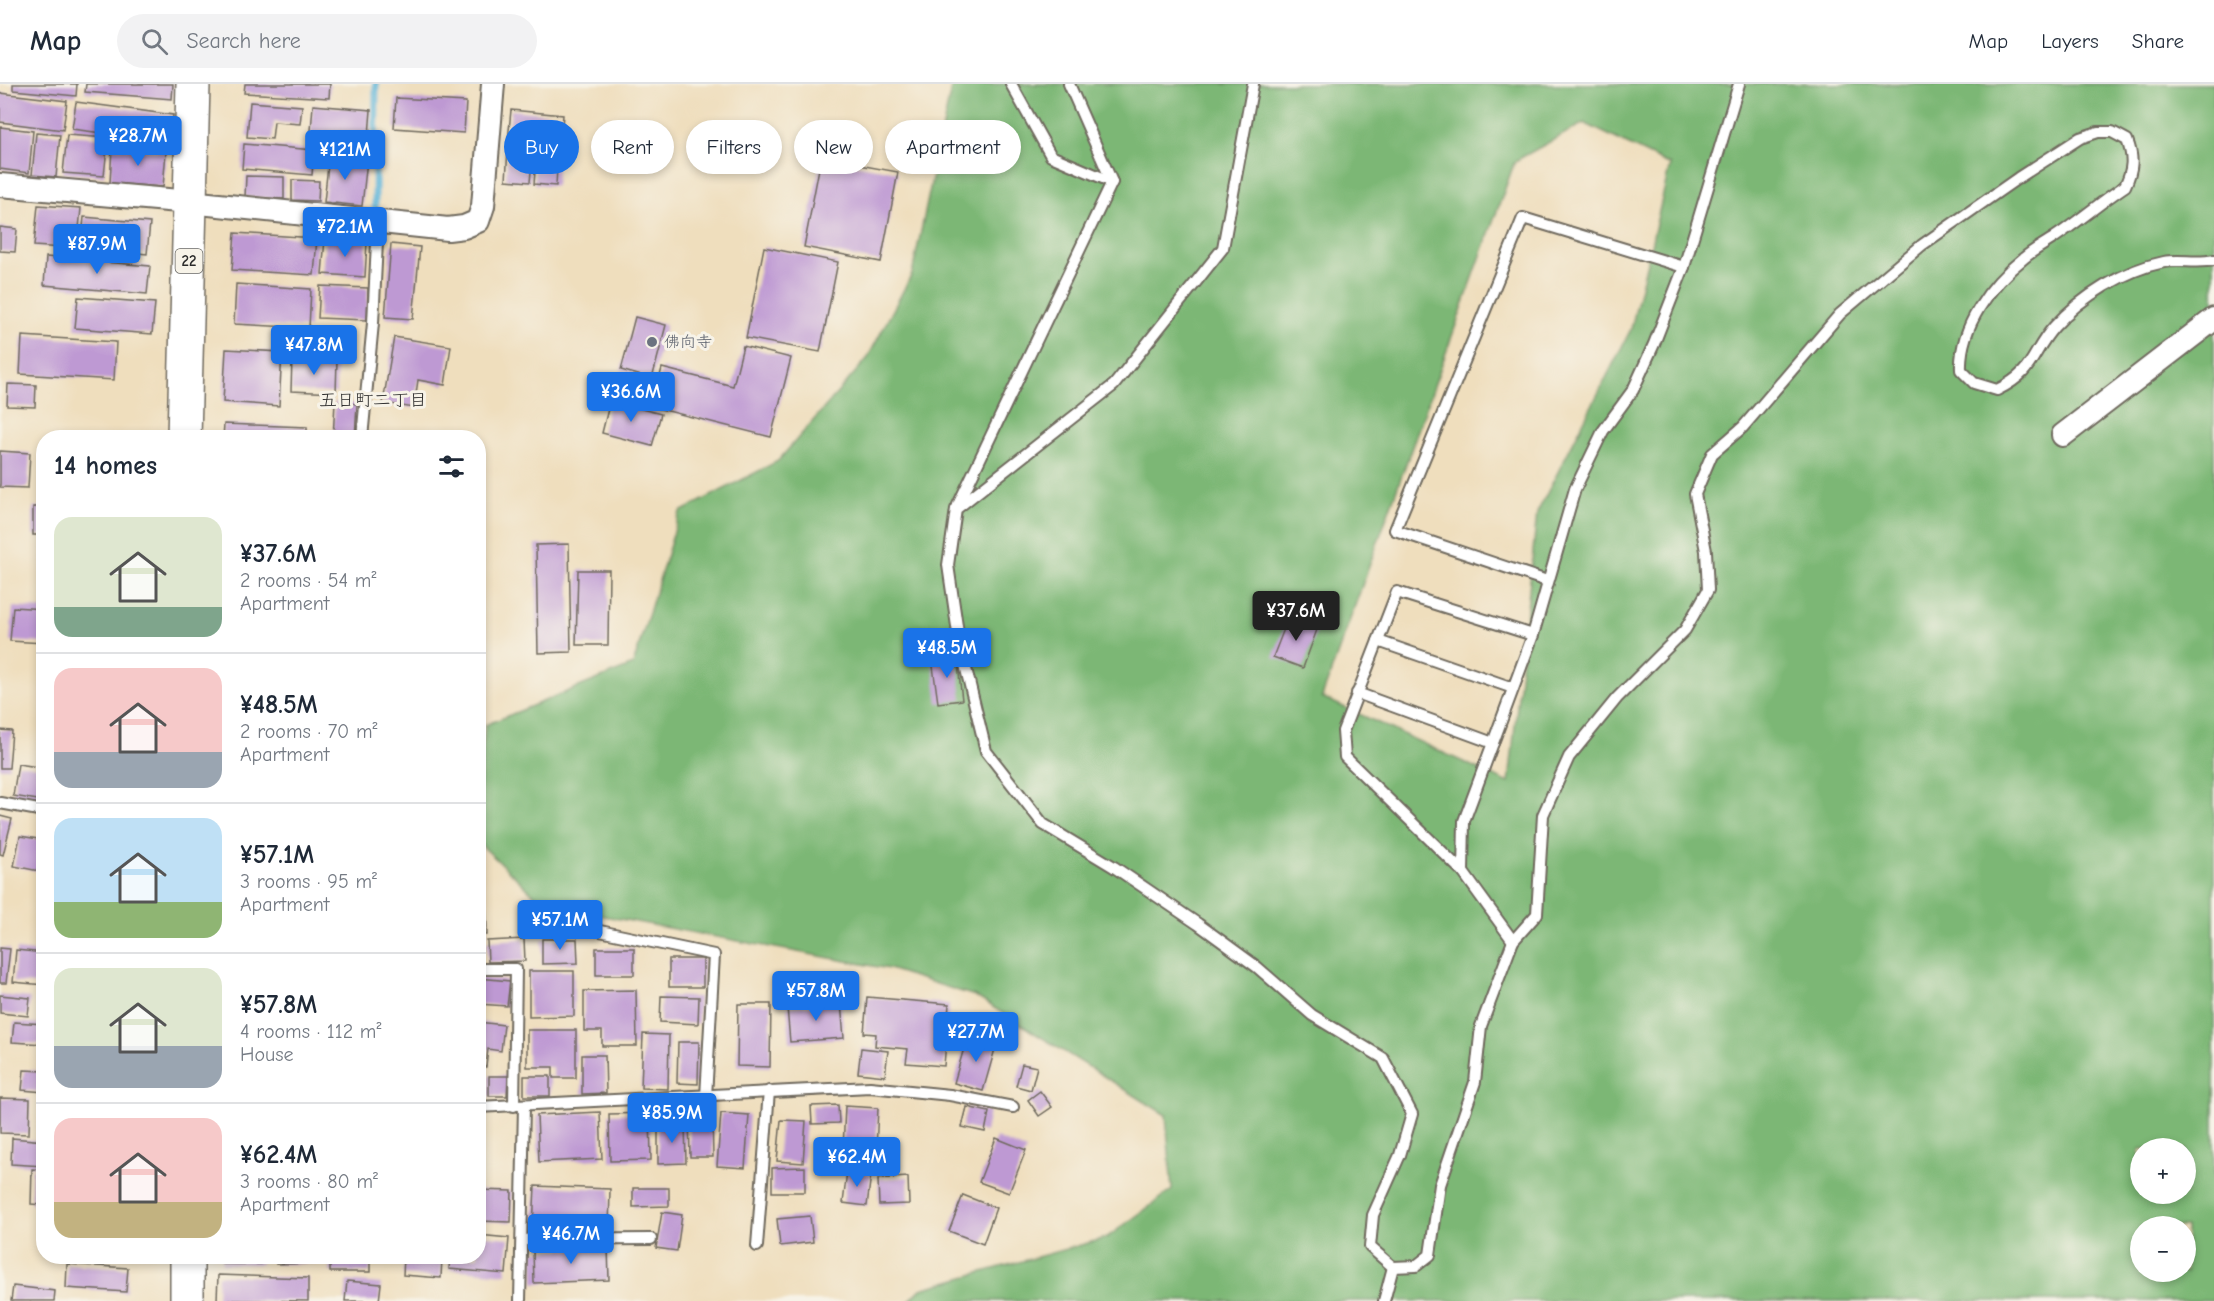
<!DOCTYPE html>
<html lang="en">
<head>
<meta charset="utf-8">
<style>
	body { margin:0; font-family:"Comic Neue","Klee One",sans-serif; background:#f2f2f3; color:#1f2937; height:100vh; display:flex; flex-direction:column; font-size:22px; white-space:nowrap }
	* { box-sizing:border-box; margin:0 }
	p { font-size:20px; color:#747a83 }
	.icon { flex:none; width:33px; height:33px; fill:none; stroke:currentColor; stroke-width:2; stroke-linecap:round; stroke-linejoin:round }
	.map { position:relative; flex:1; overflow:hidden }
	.drawer { position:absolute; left:36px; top:346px; width:450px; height:834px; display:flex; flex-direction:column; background:#fff; border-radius:24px; box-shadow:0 3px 9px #0003 }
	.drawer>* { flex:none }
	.guide { position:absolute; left:504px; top:36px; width:570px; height:54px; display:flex; gap:12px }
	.tools { position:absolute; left:2130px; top:1054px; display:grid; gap:12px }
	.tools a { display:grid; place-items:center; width:66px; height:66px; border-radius:50%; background:#fff; box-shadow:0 3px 9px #0003; font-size:30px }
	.price { position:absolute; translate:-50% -51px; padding:0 14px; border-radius:6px; background:#1a73e8; color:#fff; font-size:20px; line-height:39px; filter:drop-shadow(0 2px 3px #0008) }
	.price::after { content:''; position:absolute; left:50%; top:36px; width:18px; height:14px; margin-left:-9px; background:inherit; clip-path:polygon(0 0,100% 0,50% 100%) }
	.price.current { background:#222; color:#fff }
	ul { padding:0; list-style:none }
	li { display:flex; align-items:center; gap:18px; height:150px; padding:0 18px }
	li+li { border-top:2px solid #e0e1e3 }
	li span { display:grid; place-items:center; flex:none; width:168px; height:120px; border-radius:18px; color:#555 }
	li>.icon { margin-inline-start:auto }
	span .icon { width:72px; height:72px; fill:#fffc; stroke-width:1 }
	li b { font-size:26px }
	h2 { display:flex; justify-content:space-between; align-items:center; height:72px; padding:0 18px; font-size:26px }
	.chip { padding:0 21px; border-radius:27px; background:#fff; box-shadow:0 3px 9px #0003; font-size:21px; line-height:54px }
	.chip.current { background:#1a73e8; color:#fff }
	header { display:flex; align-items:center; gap:36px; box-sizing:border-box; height:84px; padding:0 30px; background:#fff; border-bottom:2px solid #e0e1e3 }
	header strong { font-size:28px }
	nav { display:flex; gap:33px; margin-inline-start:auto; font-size:21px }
	.search { width:420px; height:54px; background:#f2f2f3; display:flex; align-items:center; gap:15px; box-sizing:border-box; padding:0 21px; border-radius:33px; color:#747a83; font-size:22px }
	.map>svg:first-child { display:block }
	.forest { fill:#7cb775; stroke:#547150; stroke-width:1.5; fill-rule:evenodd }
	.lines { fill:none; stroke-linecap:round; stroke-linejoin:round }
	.stream { stroke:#5bb4d8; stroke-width:7 }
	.building { fill:#be99d3 }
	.service-casing { stroke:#706a5e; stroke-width:14 }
	.minor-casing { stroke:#706a5e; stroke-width:26 }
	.primary-casing { stroke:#706a5e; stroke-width:36 }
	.service { stroke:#fff; stroke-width:10 }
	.minor { stroke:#fff; stroke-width:22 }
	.primary { stroke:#fff; stroke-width:33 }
	.worship-dot { fill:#6b7280; stroke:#f7f3e8; stroke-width:2 }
	.labels { text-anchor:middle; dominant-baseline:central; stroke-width:6; stroke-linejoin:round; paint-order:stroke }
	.shield { fill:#f7f3e8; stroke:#686764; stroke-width:1.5 }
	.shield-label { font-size:15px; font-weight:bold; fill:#2b2b2b }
	.worship-label { font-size:16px; fill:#5b616d; stroke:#f7f3e8; text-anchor:start }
	.neighbourhood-label { font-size:18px; fill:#2b2b2b; stroke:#f7f3e8 }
</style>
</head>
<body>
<header>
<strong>Map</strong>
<div class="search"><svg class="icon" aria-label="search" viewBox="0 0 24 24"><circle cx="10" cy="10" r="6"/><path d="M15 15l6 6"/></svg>Search here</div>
<nav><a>Map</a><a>Layers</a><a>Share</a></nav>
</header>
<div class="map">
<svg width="2214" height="1217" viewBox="0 0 2214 1217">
	<rect width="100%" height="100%" fill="#f7f3e8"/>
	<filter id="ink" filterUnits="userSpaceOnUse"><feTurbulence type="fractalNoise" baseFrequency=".0167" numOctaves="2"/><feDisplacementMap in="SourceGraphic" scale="12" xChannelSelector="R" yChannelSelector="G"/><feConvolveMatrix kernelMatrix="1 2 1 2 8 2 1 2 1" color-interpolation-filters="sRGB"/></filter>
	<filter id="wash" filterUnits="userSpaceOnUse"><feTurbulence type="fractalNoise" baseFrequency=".008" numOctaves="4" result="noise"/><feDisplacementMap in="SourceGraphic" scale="24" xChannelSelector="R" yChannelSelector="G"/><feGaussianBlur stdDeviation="1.35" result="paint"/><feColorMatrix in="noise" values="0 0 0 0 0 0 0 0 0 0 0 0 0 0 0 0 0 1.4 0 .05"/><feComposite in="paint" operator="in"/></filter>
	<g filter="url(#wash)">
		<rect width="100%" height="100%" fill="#efdebd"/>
		<path class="forest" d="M952,0H2214V1217H909L921,1205L1106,1154L1172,1106L1166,1031L975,912L889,885L545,821L479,759V709L485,641L633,581L680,428L778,377L867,275L912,190ZM1584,39L1670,81L1631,245L1537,429L1509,699L1322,613L1515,77ZM2140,1065H2186V1110H2140ZM2140,1143H2186V1188H2140Z"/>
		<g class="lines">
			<path class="stream" d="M375,125L376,0"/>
		</g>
		<g id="blocks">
			<g class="building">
				<path d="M13,0H77L76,12L13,6Z"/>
				<path d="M86,0H173L172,15L85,8Z"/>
				<path d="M245,0H330L329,14L244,9Z"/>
				<path d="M0,9L67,17L63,46L0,38Z"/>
				<path d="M396,14L466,18L464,49L394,44Z"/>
				<path d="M76,18L173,31L170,58L72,45Z"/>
				<path d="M250,18L302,22L300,40L274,38L272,55L247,53Z"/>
				<path d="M313,21L371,26L368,64L310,60Z"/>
				<path d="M511,26L563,31L560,62L508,57Z"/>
				<path d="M0,43L33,47L29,89L0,85Z"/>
				<path d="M36,49L60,51L56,93L32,91Z"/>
				<path d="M67,51L108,54L104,92L63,89Z"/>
				<path d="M244,60L314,66L312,91L242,85Z"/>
				<path d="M537,63L558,65L556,102L534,100Z"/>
				<path d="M112,64L166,68L163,103L110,99Z"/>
				<path d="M508,64L533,66L530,98L506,96Z"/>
				<path d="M329,72L367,76L362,122L324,118Z"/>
				<path d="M821,74L898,88L881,178L804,163Z"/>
				<path d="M246,92L284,93V115L245,113Z"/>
				<path d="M292,96L319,97L318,117L292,116Z"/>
				<path d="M38,121L81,124L77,165L34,162Z"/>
				<path d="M84,133L150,139L147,170L81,163Z"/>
				<path d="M0,143L17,145L15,168L0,167Z"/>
				<path d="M235,149L317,154L314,191L232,186Z"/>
				<path d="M325,155L367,158L365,193L322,190Z"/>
				<path d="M391,160L420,163L413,235L385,233Z"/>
				<path d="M764,163L838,178L820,268L746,254Z"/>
				<path d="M46,173L150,182L147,210L44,201Z"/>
				<path d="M236,200L311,205L309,244L234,240Z"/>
				<path d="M320,202L368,204L367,236L318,234Z"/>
				<path d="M78,213L155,219L152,250L75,244Z"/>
				<path d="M635,233L666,241L652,295L621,286Z"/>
				<path d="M22,252L116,258L114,296L20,290Z"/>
				<path d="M394,253L451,262L445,301L418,296L414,324L383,319Z"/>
				<path d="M743,262L791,274L771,353L652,323L662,284L733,302Z"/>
				<path d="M226,265L282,268L279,322L223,318Z"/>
				<path d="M292,274L337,276L336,309L291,307Z"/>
				<path d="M8,300L36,301L35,323L7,322Z"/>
				<path d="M610,317L661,330L652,362L602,349Z"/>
				<path d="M335,318L357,320L355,354H333Z"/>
				<path d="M224,340L307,343V354H223Z"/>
				<path d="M0,367L30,369L28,404L0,403Z"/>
				<rect x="33" y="423" width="11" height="28"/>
				<path d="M569,460L571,568L538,569L536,461Z"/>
				<path d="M578,486H609L608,561H576Z"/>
				<path d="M13,523L44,525V559L10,557Z"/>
				<path d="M1289,532L1318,543L1303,584L1273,573Z"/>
				<path d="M957,572L962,616L938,619L932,575Z"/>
				<path d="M0,646L12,647L9,684H0Z"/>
				<path d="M18,680L44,684V717L13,712Z"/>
				<path d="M0,732L12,735L3,771L0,770Z"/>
				<path d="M20,752L44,756V788L14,782Z"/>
				<path d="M478,815H486L487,851H478Z"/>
				<path d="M524,855L525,877L488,878L487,857Z"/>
				<path d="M542,855H577L578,879L542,880Z"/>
				<path d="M0,864L10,865L6,899H0Z"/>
				<rect x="596" y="864" width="38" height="27"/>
				<path d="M16,866L44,869V901L13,898Z"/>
				<rect x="669" y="875" width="34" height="28"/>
				<path d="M529,887H574V932L529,933Z"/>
				<path d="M478,894L510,897L507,922L478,920Z"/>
				<path d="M636,906L637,962H602V947H584V907Z"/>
				<path d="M0,911L30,914L28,932L0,929Z"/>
				<path d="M661,912L699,913L698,940L660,938Z"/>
				<path d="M867,913L949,920L944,982L906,979L908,965L875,962L876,950L864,949Z"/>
				<path d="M841,919L844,954L790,958L787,923Z"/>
				<path d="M738,920H771L770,983L737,982Z"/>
				<path d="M14,938L44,940V960L12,958Z"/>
				<path d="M478,938L504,941L501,967L488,965L486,983H478Z"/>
				<path d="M527,946H576V994H553V983H527Z"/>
				<path d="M643,950L669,951L668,1005L641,1004Z"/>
				<path d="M968,950L997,958L983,1007L954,999Z"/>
				<path d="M678,958H699L698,1000L677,999Z"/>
				<path d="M861,964L888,967L885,992L858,989Z"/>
				<path d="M582,971H605L606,1009L582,1010Z"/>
				<path d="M1022,980L1037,983L1031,1006L1016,1002Z"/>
				<path d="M24,986L44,987V1008L22,1006Z"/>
				<path d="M489,992H508L507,1012H489Z"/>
				<rect x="524" y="992" width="26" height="20"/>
				<rect x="478" y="993" width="5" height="23"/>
				<path d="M1040,1007L1052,1023L1039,1032L1028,1016Z"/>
				<path d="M0,1014L30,1015L29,1050L0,1049Z"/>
				<path d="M838,1021L839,1039L812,1040L811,1022Z"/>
				<path d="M845,1022L878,1024L876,1066L843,1065Z"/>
				<path d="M967,1023L989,1028L985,1048L962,1043Z"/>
				<path d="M600,1028L602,1075L539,1078L537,1031Z"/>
				<path d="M650,1029L651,1076L610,1077L609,1030Z"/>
				<path d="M721,1029L749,1031L745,1084L717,1082Z"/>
				<path d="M712,1031L713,1073H690L689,1032Z"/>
				<path d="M781,1036L806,1037L803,1079L777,1077Z"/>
				<path d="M685,1040L686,1079L658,1080V1041Z"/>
				<path d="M12,1054L44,1057V1082L11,1080Z"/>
				<path d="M996,1054L1026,1066L1009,1109L979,1098Z"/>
				<path d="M805,1083V1108H772V1084Z"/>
				<path d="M32,1085L44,1086V1121L31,1120Z"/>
				<path d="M847,1087L871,1090L867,1122L843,1119Z"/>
				<path d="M908,1093L909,1120L879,1121L878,1095Z"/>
				<path d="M535,1102L610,1105L609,1147L533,1144Z"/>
				<path d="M633,1104H669V1122L633,1123Z"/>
				<path d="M478,1106L512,1107L511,1138L478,1137Z"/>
				<path d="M963,1111L996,1124L983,1160L949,1147Z"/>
				<path d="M662,1128L682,1131L677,1167L656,1164Z"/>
				<path d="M810,1132L813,1158L780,1162L777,1135Z"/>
				<path d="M478,1151L509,1154L506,1190L449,1185L450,1173H478Z"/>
				<path d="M608,1163L609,1196L534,1199L533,1167Z"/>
				<rect x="222" y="1173" width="39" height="7"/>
				<path d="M276,1173H320V1179L276,1180Z"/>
				<rect x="330" y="1173" width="40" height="15"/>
				<path d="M404,1173H442L441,1194L403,1191Z"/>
				<path d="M67,1180L128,1184L126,1208L66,1204Z"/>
				<path d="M218,1191L308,1194V1217L217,1216Z"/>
				<path d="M347,1197L381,1200L379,1217H345Z"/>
				<path d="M13,1202L55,1207L54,1217H11Z"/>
			</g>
		</g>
	</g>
	<g filter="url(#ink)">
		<use href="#blocks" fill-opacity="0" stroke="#706a5e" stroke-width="1.5"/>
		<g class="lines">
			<g class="service-casing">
				<g id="service">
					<path d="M1011,0L1051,72L1112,98"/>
					<path d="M1253,0L1223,164L1114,301L956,425L948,481L959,556L986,667L1043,740L1114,783L1198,840L1257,883L1312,931L1383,974L1412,1030L1400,1071L1373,1131L1370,1163L1393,1183L1416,1182L1430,1171L1440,1101L1475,998L1481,942L1513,857L1537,830L1543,731L1569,673L1617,614L1685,546L1708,506L1706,467L1695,410L1712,370L1743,343L1840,230L1922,161L2018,94L2080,54L2098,48H2112L2127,56C2134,74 2133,85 2125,102C2101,118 2079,137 2055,153C2045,160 2033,166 2024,174C1991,200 1959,243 1961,286L1974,299L1997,306C2036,287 2030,270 2054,243C2081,213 2124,186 2164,178C2180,175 2197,180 2214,176"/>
					<path d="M362,354L373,239L378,138"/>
					<path d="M958,421L1112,98L1069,0"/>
					<path d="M1547,497L1395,446L1523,134L1684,183"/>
					<path d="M1378,557L1513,604"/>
					<path d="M1357,609L1493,659"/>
					<path d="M0,719L44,727"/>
					<path d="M1463,788L1345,673L1343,647L1397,508L1533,551"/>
					<path d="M595,846L714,871L706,1013"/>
					<path d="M1513,857L1463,788L1464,737L1533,551L1575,405L1603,347L1633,306L1654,260L1684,183L1739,0"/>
					<path d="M478,885H516L514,1022"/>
					<path d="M478,1023L870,1003L950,1011L1013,1023"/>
					<path d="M522,1156L651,1155"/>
					<path d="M757,1162L769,1007"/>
					<path d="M520,1217L524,1021"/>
					<path d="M1384,1217L1393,1183"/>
				</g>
			</g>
			<g class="minor-casing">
				<g id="minor">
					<path d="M0,101L190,118L448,145L464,143L478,137L483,122L493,0"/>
					<path d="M2063,351L2214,235"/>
				</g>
			</g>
			<g class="primary-casing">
				<g id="primary">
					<path d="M184,354L193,0"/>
					<path d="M187,1217V1173"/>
				</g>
			</g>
			<use href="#service" class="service"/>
			<use href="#minor" class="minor"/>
			<use href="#primary" class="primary"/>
		</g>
	</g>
	<circle class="worship-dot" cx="652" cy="258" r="6"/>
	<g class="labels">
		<rect class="shield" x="175.5" y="165" width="27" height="24" rx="4.5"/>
		<g class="shield-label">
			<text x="189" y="177">22</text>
		</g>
		<g class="worship-label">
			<text x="664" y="258">佛向寺</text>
		</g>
		<g class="neighbourhood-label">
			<text x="373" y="316">五日町二丁目</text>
		</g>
	</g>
</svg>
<div class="tools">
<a>+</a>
<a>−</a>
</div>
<b class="price" style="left:138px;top:83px">¥28.7M</b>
<b class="price" style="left:345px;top:97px">¥121M</b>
<b class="price" style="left:345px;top:174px">¥72.1M</b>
<b class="price" style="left:97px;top:191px">¥87.9M</b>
<b class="price" style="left:314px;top:292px">¥47.8M</b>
<b class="price" style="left:631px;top:339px">¥36.6M</b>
<b class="price current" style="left:1296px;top:558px">¥37.6M</b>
<b class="price" style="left:947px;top:595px">¥48.5M</b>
<b class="price" style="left:560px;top:867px">¥57.1M</b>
<b class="price" style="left:816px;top:938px">¥57.8M</b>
<b class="price" style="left:976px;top:979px">¥27.7M</b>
<b class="price" style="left:672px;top:1060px">¥85.9M</b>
<b class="price" style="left:857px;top:1104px">¥62.4M</b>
<b class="price" style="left:571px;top:1181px">¥46.7M</b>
<div class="guide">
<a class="chip current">Buy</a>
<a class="chip">Rent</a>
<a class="chip">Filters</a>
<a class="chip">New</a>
<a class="chip">Apartment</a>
</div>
<section class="drawer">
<h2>14 homes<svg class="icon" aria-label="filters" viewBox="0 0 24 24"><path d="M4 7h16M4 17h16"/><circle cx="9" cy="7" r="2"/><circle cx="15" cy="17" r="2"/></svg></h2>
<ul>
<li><span style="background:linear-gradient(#dfe7d0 75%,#7fa58c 0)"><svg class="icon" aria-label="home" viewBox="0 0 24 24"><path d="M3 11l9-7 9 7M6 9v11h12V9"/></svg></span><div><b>¥37.6M</b><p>2 rooms · 54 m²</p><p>Apartment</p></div></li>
<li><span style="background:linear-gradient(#f6c9c9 70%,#9aa5b1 0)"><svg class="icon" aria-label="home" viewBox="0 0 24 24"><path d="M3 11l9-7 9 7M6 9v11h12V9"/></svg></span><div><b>¥48.5M</b><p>2 rooms · 70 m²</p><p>Apartment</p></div></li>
<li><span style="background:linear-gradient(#bfe0f5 70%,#8fb573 0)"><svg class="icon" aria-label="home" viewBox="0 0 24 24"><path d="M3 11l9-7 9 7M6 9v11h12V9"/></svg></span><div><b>¥57.1M</b><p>3 rooms · 95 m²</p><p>Apartment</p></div></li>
<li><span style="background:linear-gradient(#dfe7d0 65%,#9aa5b1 0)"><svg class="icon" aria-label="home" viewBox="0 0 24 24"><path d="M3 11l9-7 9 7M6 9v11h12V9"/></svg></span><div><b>¥57.8M</b><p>4 rooms · 112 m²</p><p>House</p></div></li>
<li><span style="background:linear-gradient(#f6c9c9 70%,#c2b280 0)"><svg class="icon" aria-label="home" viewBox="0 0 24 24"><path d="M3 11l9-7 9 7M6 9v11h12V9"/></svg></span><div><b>¥62.4M</b><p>3 rooms · 80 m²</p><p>Apartment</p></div></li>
</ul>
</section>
</div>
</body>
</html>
